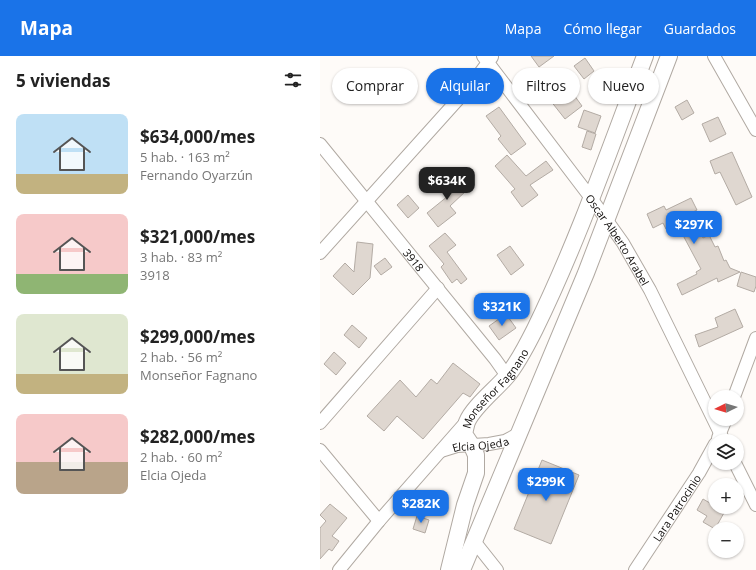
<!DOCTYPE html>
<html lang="es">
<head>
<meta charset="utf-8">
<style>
	body { margin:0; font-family:"Open Sans",sans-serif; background:#f2f2f2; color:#222; height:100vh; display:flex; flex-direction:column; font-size:15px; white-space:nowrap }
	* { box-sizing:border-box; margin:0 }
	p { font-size:13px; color:#767676 }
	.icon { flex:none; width:22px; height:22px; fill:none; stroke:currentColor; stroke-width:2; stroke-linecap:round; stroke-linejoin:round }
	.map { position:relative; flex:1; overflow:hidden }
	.sheet { display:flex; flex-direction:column; background:#fff; width:320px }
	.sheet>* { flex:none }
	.top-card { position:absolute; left:12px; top:12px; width:364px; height:36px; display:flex; gap:8px }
	.needle { width:26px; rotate:265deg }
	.tools { position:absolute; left:388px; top:334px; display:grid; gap:8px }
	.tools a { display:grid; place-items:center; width:36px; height:36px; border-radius:50%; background:#fff; box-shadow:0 1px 3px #0004; font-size:20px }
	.price { position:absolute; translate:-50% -34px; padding:0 9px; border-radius:8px; background:#1a73e8; color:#fff; font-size:13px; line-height:26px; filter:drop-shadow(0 1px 2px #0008) }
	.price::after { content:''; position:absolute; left:50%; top:24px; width:12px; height:9px; margin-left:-6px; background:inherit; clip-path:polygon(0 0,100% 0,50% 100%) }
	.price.on { background:#222; color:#fff }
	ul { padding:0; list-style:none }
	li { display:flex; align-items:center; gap:12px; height:100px; padding:0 16px }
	li span { display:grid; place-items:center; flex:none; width:112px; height:80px; border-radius:8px; color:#555 }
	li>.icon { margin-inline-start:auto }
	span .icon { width:48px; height:48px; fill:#fffc; stroke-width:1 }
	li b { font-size:17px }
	h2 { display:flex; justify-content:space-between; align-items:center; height:48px; padding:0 16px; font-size:17px }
	.pill { padding:0 14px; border-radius:18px; background:#fff; box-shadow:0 1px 3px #0004; font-size:14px; line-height:36px }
	.pill.on { background:#1a73e8; color:#fff }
	header { display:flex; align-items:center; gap:24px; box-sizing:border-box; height:56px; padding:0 20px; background:#1a73e8; color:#fff }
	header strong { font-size:19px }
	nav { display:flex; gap:22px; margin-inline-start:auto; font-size:14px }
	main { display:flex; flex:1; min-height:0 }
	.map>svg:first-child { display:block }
	.building { fill:#dfd7d0; stroke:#b3aba4 }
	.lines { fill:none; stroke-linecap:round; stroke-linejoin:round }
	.street-casing { stroke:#b0a9a2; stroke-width:14 }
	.secondary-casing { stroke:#b0a9a2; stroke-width:18 }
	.street { stroke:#fff; stroke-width:12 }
	.secondary { stroke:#fff; stroke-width:16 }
	.labels { text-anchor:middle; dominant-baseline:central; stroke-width:3; stroke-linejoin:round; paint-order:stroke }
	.street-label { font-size:11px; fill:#0e0b09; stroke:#fff }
</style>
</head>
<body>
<header>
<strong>Mapa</strong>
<nav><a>Mapa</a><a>Cómo llegar</a><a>Guardados</a></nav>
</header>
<main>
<section class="sheet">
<h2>5 viviendas<svg class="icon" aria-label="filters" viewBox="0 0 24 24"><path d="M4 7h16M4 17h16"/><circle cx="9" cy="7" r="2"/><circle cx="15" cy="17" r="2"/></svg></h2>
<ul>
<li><span style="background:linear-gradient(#bfe0f5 75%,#c2b280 0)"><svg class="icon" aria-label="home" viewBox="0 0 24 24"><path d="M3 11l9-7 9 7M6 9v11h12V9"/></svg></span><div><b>$634,000/mes</b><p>5 hab. · 163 m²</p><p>Fernando Oyarzún</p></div></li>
<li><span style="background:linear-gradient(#f6c9c9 75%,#8fb573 0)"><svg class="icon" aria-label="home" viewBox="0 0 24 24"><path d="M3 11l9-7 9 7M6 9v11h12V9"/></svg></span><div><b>$321,000/mes</b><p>3 hab. · 83 m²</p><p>3918</p></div></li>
<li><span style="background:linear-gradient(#dfe7d0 75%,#c2b280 0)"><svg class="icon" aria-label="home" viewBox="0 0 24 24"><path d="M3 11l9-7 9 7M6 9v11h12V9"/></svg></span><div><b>$299,000/mes</b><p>2 hab. · 56 m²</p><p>Monseñor Fagnano</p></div></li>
<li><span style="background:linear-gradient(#f6c9c9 60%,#b9a48a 0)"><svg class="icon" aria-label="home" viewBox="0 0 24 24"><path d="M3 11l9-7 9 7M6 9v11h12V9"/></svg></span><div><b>$282,000/mes</b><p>2 hab. · 60 m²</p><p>Elcia Ojeda</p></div></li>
</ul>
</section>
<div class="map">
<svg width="436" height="514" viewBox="0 0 436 514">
	<rect width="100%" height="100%" fill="#fefbf8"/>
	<g class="building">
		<path d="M211,0H234L219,11Z"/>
		<path d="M265,2L274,15L264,23L254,10Z"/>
		<path d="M251,28L258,36L254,39L262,50L245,63L230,44Z"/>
		<path d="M367,44L374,57L362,64L355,51Z"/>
		<path d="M179,51L206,88L191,99L178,83L181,80L166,60Z"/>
		<path d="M264,54L281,60L275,77L258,71Z"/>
		<path d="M398,61L406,78L390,86L382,68Z"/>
		<path d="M267,75L276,78L271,94L262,91Z"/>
		<path d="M412,96L432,141L416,149L400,116L395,118L390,105Z"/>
		<path d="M187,99L206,120L226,105L233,114L210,129L218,139L202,151L191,136L195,133L175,110Z"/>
		<path d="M132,118L147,134L130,150L136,157L118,171L107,157L128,140L119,130Z"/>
		<path d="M88,139L99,152L88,162L77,149Z"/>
		<path d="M371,142L377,154L371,157L383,182L389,179L395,191L398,190L404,205L406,204L410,212L420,216L398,226L397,222L362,239L357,228L377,218L376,216L381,213L357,168L346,173L343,167L333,172L327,158L344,150L346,154Z"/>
		<path d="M125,177L136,189L127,196L147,223L141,228L137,223L132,227L121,211L124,208L109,190Z"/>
		<path d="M37,186L53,188L50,222L33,239L13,220L25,207L34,216Z"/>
		<path d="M190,190L204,209L191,219L177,199Z"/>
		<path d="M65,202L72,211L61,219L54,210Z"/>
		<path d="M421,216L436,221V230L434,236L417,230Z"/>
		<path d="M415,253L423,271L379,291L375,279L398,271L395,262Z"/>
		<path d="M186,258L196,272L179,284L169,270Z"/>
		<path d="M32,269L47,282L39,292L24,279Z"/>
		<path d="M14,296L26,307L16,319L4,308Z"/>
		<path d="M133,307L160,328L150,341L143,337L103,383L77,360L64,375L47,360L80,324L96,341L111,323L117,328Z"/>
		<path d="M222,404L259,419L231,488L194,473Z"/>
		<path d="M383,443L395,450V451L405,455L395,473L383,466L387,460L377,454Z"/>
		<path d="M10,448L27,462L12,480L19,485L12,495L9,493L0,503V472L6,465L0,459Z"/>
		<path d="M97,460L109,464L105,477L93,473Z"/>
	</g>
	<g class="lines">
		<g class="street-casing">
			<g id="street">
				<path id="s1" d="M163,0L271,142L303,187L330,234L404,385"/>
				<path d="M394,0L436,74"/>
				<path id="s2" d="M0,88L175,303L187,320"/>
				<path d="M0,197L151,29L172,1"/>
				<path d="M414,341L436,282"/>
				<path d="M0,367L118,232"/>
				<path d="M398,382L406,363"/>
				<path d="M0,394L59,465"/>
				<path id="s3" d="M121,395L137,390L169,388L185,385L200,377"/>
				<path d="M415,407L436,449"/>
				<path d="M154,485L177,514"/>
				<path d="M19,514L59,465L146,366"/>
				<path id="s4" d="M315,514L379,417L395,388"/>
			</g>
		</g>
		<g class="secondary-casing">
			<g id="secondary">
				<path id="s5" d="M129,514L145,449L156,417V399L152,390L144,378C145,374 146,369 147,366C153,351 176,333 187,320C198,307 207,289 215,273C258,185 290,92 325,0"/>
				<path d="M142,514L266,217L349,0"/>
			</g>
		</g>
		<use href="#street" class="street"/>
		<use href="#secondary" class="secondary"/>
	</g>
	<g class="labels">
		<g class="street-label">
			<text stroke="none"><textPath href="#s1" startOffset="228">Oscar Alberto Arabel</textPath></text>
			<text stroke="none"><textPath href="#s2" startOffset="149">3918</textPath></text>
			<text stroke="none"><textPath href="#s5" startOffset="199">Monseñor Fagnano</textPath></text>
			<text stroke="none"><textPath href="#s3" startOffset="40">Elcia Ojeda</textPath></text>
			<text stroke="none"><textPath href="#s4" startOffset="75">Lara Patrocinio</textPath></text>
		</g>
	</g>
</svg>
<div class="tools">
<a><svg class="needle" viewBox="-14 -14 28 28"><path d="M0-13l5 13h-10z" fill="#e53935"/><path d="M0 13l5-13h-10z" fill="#767676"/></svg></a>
<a><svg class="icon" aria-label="layers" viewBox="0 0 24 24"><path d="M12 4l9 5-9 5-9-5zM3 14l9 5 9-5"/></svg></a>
<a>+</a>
<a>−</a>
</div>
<b class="price on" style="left:127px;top:145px">$634K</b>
<b class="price" style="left:374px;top:189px">$297K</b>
<b class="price" style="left:182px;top:271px">$321K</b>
<b class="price" style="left:226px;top:446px">$299K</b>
<b class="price" style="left:101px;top:468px">$282K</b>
<div class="top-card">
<a class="pill">Comprar</a>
<a class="pill on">Alquilar</a>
<a class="pill">Filtros</a>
<a class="pill">Nuevo</a>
</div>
</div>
</main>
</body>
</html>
